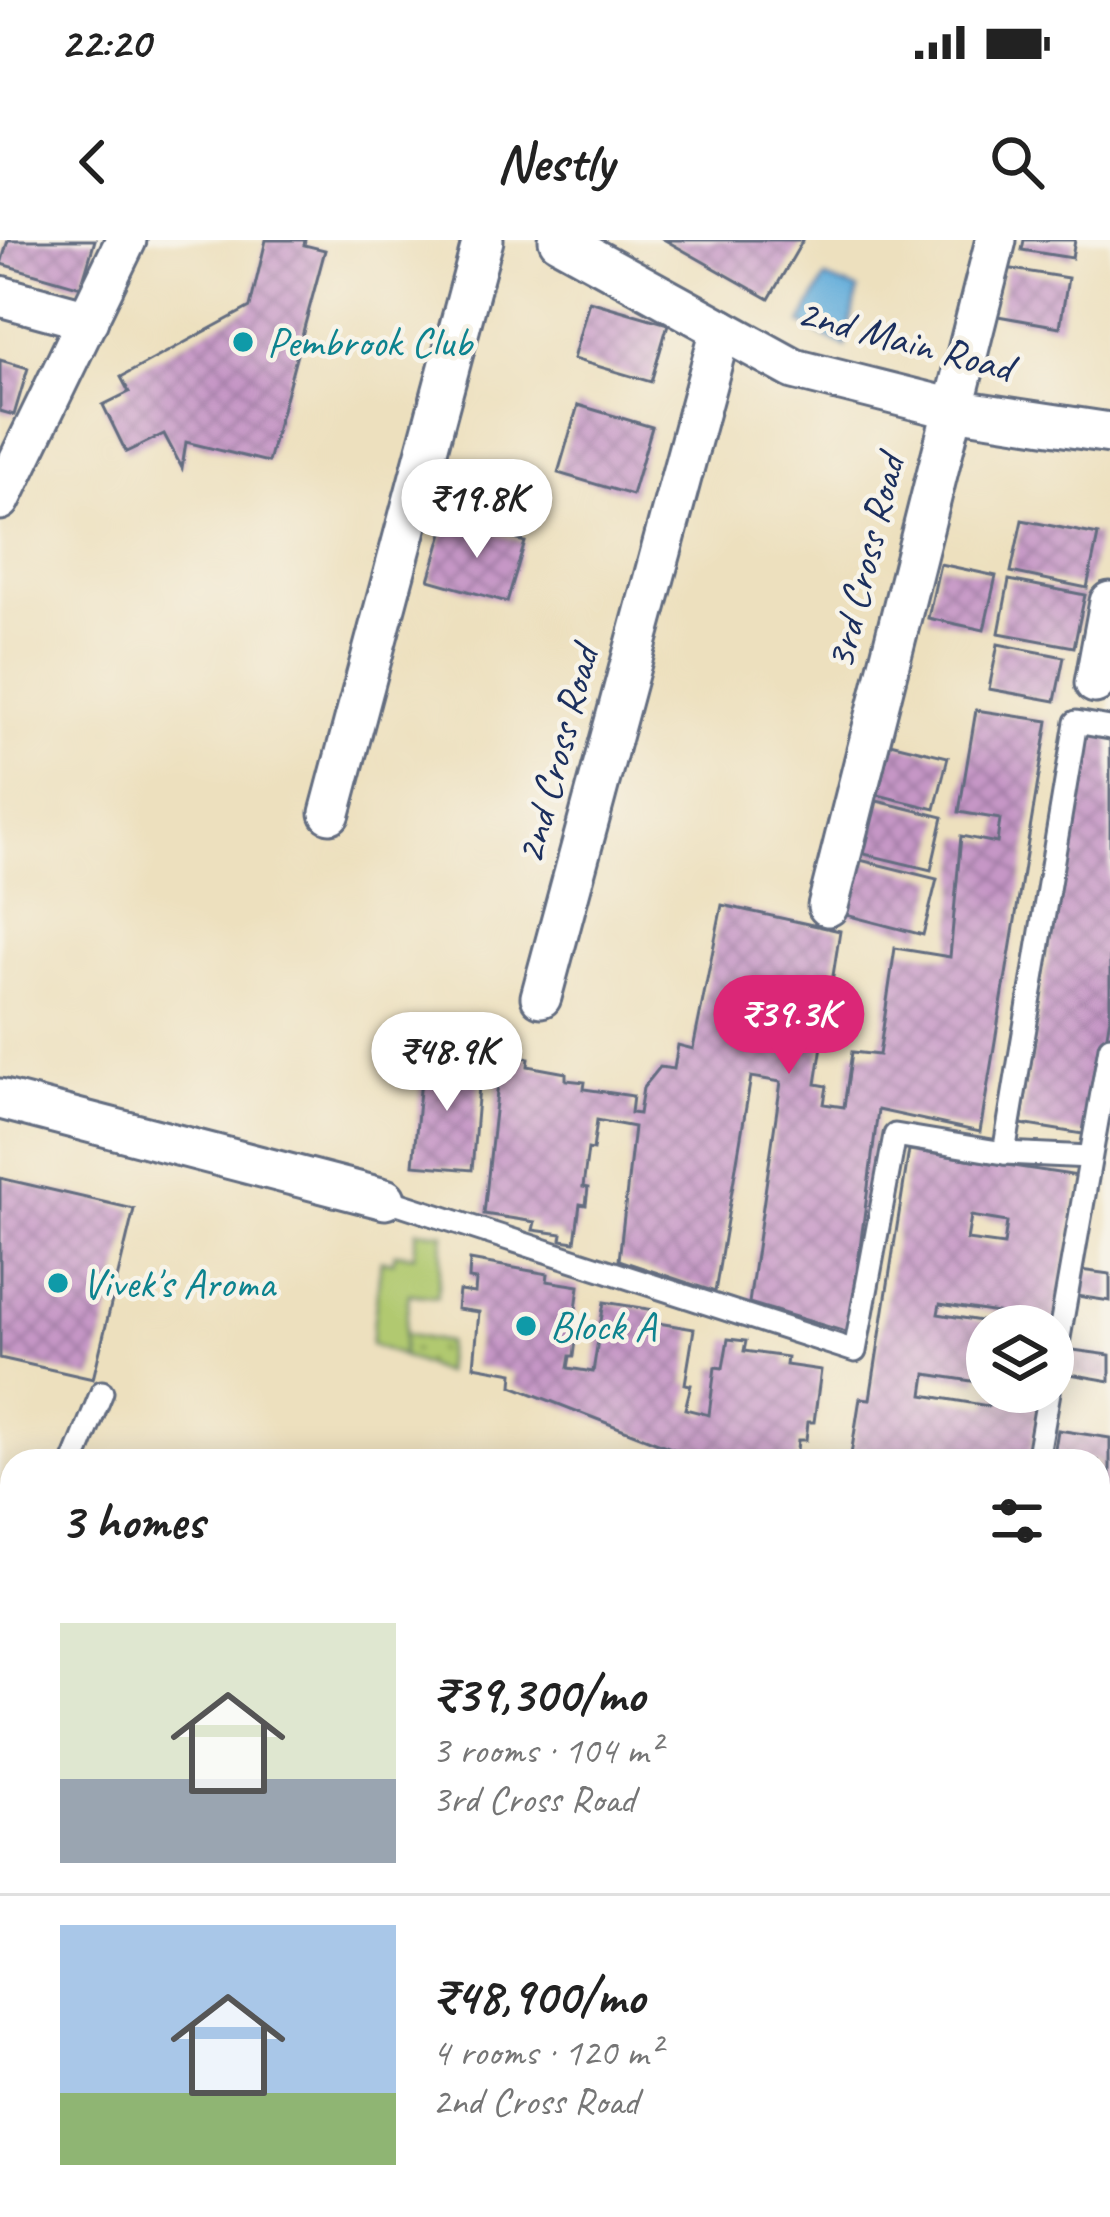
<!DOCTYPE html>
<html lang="en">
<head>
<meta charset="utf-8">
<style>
	body { margin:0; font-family:Caveat,sans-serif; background:#f6f6f6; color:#222; height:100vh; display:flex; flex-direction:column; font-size:45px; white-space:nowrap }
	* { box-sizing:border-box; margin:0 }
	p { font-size:39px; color:#767676 }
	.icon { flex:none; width:66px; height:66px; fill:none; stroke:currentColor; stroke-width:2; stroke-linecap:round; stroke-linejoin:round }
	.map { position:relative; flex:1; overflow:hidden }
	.details { position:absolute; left:0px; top:1209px; width:1110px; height:768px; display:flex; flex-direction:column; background:#fff; border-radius:36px 36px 0 0; box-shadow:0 6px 30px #0003 }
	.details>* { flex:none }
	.controls { position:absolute; left:966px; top:1065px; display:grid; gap:24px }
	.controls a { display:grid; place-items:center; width:108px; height:108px; border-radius:50%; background:#fff; box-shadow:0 6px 30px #0003; font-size:60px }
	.price { position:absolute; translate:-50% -102px; padding:0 27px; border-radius:42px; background:#fff; color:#222; font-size:39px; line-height:78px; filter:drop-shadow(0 3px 6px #0008) }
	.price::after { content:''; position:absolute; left:50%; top:72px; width:36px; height:27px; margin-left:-18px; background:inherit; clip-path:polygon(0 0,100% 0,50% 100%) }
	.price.selected { background:#db2777; color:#fff }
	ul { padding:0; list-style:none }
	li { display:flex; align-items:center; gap:36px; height:300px; padding:0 60px }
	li+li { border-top:3px solid #e0e0e0 }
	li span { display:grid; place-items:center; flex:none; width:336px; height:240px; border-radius:0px; color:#555 }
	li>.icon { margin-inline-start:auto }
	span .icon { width:144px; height:144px; fill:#fffc; stroke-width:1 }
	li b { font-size:51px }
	h2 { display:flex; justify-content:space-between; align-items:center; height:144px; padding:0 60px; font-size:51px }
	.status { display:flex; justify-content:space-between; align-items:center; height:84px; padding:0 60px; background:#fff; direction:ltr }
	.status svg { height:33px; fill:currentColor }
	header { display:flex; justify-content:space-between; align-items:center; height:156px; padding:0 60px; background:#fff; font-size:54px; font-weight:800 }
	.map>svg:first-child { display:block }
	.built { fill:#f2cfe1 }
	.park { fill:url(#park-dots); stroke:#667c66; stroke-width:3 }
	.pitch { fill:#b1c96f; stroke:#667c66; stroke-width:3 }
	.water { fill:#61acda; stroke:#3e6e9c; stroke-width:3 }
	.building { fill:url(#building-cross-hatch); fill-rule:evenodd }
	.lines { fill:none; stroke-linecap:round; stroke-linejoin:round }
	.service-casing { stroke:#646d80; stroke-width:27 }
	.minor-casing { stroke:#646d80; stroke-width:45 }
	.tertiary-casing { stroke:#646d80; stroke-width:54 }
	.service { stroke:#fff; stroke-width:21 }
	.minor { stroke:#fff; stroke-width:39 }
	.tertiary { stroke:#fff; stroke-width:48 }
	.culture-dot { fill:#0f9aa8; stroke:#f7f3e8; stroke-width:4.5 }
	.labels { text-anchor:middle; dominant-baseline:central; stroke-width:9; stroke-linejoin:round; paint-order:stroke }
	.street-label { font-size:42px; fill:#1b2f5e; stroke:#f7f3e8 }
	.culture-label { font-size:42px; fill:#0d838f; stroke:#f7f3e8; text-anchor:start }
</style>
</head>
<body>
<div class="status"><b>22:20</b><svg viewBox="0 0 49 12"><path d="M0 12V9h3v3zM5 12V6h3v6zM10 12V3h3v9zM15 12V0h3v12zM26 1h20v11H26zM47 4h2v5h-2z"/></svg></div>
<header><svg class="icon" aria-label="back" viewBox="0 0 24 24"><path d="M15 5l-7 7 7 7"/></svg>Nestly<svg class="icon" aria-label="search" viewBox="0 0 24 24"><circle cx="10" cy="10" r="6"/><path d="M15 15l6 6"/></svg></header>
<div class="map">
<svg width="1110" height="1977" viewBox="0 0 1110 1977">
	<defs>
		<pattern id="park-dots" width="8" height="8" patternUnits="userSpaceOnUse" patternTransform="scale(3)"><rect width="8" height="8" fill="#b1c96f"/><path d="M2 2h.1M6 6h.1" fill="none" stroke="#8fa45e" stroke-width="1.8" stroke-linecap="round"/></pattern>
		<pattern id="building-cross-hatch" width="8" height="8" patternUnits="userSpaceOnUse" patternTransform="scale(3)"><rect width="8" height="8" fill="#c697c6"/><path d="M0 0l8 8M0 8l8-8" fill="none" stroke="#a07ca4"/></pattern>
	</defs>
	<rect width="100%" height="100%" fill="#f7f3e8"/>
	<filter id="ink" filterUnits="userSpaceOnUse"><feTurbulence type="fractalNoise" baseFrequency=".00833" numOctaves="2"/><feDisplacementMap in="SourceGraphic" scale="24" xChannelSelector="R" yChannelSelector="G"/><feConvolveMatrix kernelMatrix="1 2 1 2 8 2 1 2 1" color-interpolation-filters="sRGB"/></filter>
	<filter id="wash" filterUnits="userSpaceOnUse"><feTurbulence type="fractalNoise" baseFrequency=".004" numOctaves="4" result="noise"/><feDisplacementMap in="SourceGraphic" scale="48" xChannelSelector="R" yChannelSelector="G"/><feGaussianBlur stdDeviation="2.7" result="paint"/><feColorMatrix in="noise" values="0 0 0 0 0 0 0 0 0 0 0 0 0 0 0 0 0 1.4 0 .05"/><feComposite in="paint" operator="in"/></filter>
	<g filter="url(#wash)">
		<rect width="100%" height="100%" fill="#ede0be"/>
		<path class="built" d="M1098,1363L1110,1366V1635L1098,1632Z"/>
		<path class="park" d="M404,1094L447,1102L444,1133L402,1116Z"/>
		<path class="pitch" d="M417,990L444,993L437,1057L409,1054L402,1116L371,1104L381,1020L393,1022L395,1013L414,1015Z"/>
		<path class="water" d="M825,38L858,50L845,107L801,84Z"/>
		<g id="blocks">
			<g class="building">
				<path d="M8,0H95L81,47L1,24Z"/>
				<path d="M266,0H305L304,5L325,10L268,222L186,202L182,228L164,194L126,212L103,165L129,152L121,137L250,67Z"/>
				<path d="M665,0H803L769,59Z"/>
				<path d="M1024,0H1075L1072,18L1022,10Z"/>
				<path d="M1006,28L1068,38L1060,87L998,76Z"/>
				<path d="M589,61L668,84L651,142L573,119Z"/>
				<path d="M0,120L28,128L14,175L0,171Z"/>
				<path d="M578,165L652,187L632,255L558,233Z"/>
				<path d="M447,279L525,302L507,362L429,340Z"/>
				<path d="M1022,280L1098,295L1087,348L1011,332Z"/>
				<path d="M940,324L996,336L984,390L928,378Z"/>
				<path d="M1009,340L1085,355L1074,407L999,393Z"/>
				<path d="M998,404L1064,417L1055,461L989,449Z"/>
				<path d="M976,470L1048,481L980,892L878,870L849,1093L749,1063L781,842L751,837L715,1052L619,1020L634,887L597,880L593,910L588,909L583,947L588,948L586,965L580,964L575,1002L561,1000L562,994L533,990L535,982L484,974L501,815L529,818L528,826L566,833V840L585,842L584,849L633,856L631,873L639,874L643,848L660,827L674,829L678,805L693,809L722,665L840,691L816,844L827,846L824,864L844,867L852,812L879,815L895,708L950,717L961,596L997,603L1000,579L959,572Z"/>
				<path d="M1085,488L1110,492V777L1089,895L1021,884Z"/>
				<path d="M890,503L948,517L935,569L878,555Z"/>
				<path d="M877,561L943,577L931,630L864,614Z"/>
				<path d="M856,619L937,639L923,695L842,674Z"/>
				<path d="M423,818L481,822L472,930L413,925Z"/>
				<path d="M909,910L1078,936L1055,1082L940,1064L938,1074L987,1082L978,1142L926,1134L923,1155L988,1166L990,1154L1039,1161L1030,1221H967L928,1213L927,1221H850L860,1158L870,1159ZM971,976L1007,982L1004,1005L967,1000Z"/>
				<path d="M0,938L134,969L93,1139L0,1118Z"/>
				<path d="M470,1020L548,1034L547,1041L579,1046L572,1100H576L574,1116H570L568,1128L593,1132L604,1062L654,1070L652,1082L694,1089L685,1144L691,1145L685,1169L709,1175L715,1127L723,1128L728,1099L746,1101L744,1111L787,1117L786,1125L821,1130L814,1182H808L806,1200H798L796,1221H704L512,1146L513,1133L474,1126L479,1072L457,1069L459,1051L475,1053L476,1040L469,1039Z"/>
				<path d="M1080,1030L1110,1034V1061L1077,1056Z"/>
				<path d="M1073,1110L1110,1115V1141L1070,1134Z"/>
				<path d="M1058,1190L1110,1198V1320L1098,1318V1221H1053Z"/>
				<path d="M0,1498L12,1502L10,1559L0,1556Z"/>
				<path d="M1098,1729H1110V1804L1098,1803Z"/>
				<path d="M1098,1876L1110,1877V1919L1098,1918Z"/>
				<path d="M613,1965H659V1977H606V1966Z"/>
				<rect x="663" y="1965" width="55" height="12"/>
				<rect x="980" y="1965" width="38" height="11"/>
			</g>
		</g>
	</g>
	<g filter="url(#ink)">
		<use href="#blocks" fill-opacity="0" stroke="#646d80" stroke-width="3"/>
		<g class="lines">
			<g class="service-casing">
				<g id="service">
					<path d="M1004,913L1090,917"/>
					<path d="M385,959L855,1111L895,895L1004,913L1076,482L1110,488"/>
					<path d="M1053,1132L1110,807"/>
					<path d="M74,1221L102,1152"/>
					<path d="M1037,1221L1049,1152"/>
					<path d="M0,1402L12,1373"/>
					<path d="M0,1793L12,1794"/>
				</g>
			</g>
			<g class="minor-casing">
				<g id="minor">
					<path d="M559,0L794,129L953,169L1110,193"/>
					<path d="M0,56L88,80"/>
					<path d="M0,260L126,0"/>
					<path d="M1095,443L1110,362"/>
					<path d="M330,573L483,0"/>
					<path d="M828,666L996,0"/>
					<path d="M541,757L721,89"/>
					<path d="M0,859L385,959"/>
					<path d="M1098,1336L1110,1338"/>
				</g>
			</g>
			<g class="tertiary-casing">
				<g id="tertiary">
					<path d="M0,1458L12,1463"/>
					<path d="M1098,1664L1110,1669"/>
					<path d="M569,1965V1977"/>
				</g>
			</g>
			<use href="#service" class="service"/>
			<use href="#minor" class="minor"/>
			<use href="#tertiary" class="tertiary"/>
		</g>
	</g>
	<g class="culture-dot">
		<circle cx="243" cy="102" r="12"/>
		<circle cx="58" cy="1043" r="12"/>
		<circle cx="526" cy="1086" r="12"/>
	</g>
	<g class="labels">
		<g class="street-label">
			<text transform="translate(905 100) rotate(15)">2nd Main Road</text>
			<text transform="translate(865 322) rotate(-76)">3rd Cross Road</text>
			<text transform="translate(557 515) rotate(-75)">2nd Cross Road</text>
		</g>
		<g class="culture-label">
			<text x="267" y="102">Pembrook Club</text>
			<text x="82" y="1043">Vivek's Aroma</text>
			<text x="550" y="1086">Block A</text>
		</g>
	</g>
</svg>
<div class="controls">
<a><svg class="icon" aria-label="layers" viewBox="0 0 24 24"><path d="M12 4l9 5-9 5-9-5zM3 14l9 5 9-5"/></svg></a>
</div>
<b class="price" style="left:477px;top:321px">₹19.8K</b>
<b class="price selected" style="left:789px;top:837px">₹39.3K</b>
<b class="price" style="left:447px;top:874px">₹48.9K</b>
<section class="details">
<h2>3 homes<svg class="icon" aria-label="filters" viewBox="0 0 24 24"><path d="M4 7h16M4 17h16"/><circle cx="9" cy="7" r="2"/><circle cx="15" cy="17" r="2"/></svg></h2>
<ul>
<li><span style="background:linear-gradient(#dfe7d0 65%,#9aa5b1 0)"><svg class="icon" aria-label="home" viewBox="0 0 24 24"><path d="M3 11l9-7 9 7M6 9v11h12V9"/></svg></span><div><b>₹39,300/mo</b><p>3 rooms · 104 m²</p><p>3rd Cross Road</p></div></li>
<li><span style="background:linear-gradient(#a9c7e8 70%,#8fb573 0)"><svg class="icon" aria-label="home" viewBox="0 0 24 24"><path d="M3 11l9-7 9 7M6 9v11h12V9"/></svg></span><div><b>₹48,900/mo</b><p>4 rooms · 120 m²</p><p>2nd Cross Road</p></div></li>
</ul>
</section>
</div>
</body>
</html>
